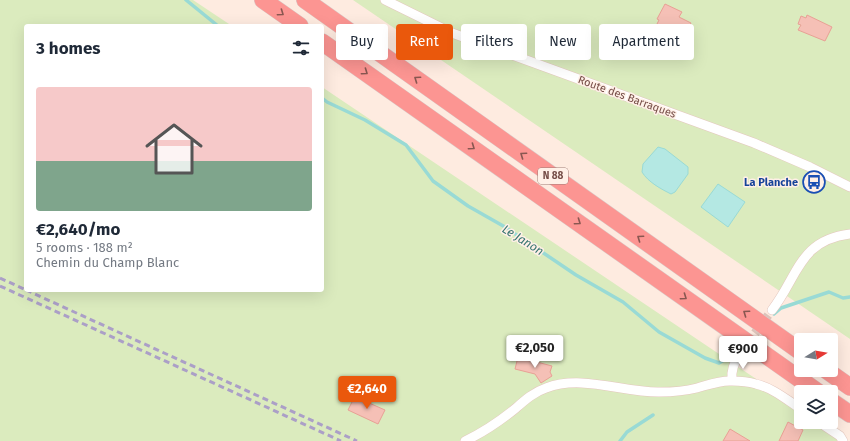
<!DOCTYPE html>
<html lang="en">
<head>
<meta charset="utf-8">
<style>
	body { margin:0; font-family:"Fira Sans",sans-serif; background:#f6f6f7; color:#1f2937; height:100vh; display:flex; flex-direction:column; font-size:15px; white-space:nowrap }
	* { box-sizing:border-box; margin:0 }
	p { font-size:13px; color:#747a83 }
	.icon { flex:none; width:22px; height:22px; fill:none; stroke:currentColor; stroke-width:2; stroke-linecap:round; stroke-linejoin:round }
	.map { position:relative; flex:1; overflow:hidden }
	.side { position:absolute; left:24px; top:24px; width:300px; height:268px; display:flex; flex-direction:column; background:#fff; border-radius:4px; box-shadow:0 4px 16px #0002 }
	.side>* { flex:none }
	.banner { position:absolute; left:336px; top:24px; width:380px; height:36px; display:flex; gap:8px }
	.needle { width:26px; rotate:79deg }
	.buttons { position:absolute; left:794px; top:333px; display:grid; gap:8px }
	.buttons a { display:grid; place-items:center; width:44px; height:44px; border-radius:4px; background:#fff; box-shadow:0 4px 16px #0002; font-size:20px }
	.price { position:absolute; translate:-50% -34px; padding:0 9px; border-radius:4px; background:#fff; color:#222; font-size:13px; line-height:26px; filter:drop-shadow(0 1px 2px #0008) }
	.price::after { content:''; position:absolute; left:50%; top:24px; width:12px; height:9px; margin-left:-6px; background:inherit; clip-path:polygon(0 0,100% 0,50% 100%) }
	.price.current { background:#ea580c; color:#fff }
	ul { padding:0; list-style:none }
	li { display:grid; align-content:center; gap:8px; height:212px; padding:0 12px }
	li+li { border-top:1px solid #e0e1e3 }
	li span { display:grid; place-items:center; height:124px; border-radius:4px; color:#555 }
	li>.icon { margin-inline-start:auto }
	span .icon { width:72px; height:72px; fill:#fffc; stroke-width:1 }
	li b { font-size:17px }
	h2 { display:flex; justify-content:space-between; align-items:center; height:48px; padding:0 12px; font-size:17px }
	.chip { padding:0 14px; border-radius:4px; background:#fff; box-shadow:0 4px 16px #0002; font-size:14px; line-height:36px }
	.chip.current { background:#ea580c; color:#fff }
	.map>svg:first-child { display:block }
	.green { fill:#dbebbe }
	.water { fill:#b4e8e3; stroke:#99dad5 }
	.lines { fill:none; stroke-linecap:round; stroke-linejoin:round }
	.stream { stroke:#99dad5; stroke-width:3.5 }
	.building { fill:#f5c0b6; stroke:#e8a195 }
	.street-tunnel { stroke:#dcc3ba; stroke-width:9; stroke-dasharray:9 4.5; stroke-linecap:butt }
	.street-casing { stroke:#e4c7be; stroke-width:10 }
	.highway-casing { stroke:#d8cdcb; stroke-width:18 }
	.street { stroke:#fff; stroke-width:9 }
	.highway { stroke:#fc9592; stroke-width:17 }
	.rail { stroke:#ab9fc7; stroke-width:3; stroke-dasharray:6 4; stroke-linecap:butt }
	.oneway { stroke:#895751 }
	.labels { text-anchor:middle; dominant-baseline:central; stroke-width:3; stroke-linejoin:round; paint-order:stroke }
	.shield { fill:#fff0e7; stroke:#9e7d76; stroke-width:1 }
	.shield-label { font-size:10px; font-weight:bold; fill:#754c46 }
	.street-label { font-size:11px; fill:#754c46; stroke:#fff0e7 }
	.transit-label { font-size:11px; font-weight:bold; fill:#164399; stroke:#fff0e7; text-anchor:end }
	.water-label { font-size:12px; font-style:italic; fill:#367571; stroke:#fff0e7 }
</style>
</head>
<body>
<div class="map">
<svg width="850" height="441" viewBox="0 0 850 441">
	<rect width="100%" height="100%" fill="#feebe0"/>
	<g class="green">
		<path d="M0,0H193L232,26H26V290H322V87L801,409V422H820L848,441H0Z"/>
		<path d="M353,0H850V339Z"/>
	</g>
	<g class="water">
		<path d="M658,147L665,149L688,167V174L675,192L671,194C661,189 648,182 642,172L643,164Z"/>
		<path d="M718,184L745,202L728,227L701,207Z"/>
	</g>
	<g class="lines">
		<g class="stream">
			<path d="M186,0L218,26"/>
			<path d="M322,98L327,102L365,120L406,145L433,181L468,206L505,227L576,275L623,302L659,332L705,358L719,363L734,354"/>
			<path d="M774,314L781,308L829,292L843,298L850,297"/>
			<path d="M620,441L627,432L653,415"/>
		</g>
	</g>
	<g class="building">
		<path d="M665,4L682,12L679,17L691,23L683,40L656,26L659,20L657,19Z"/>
		<path d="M807,15L832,27L825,41L798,30L801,25L798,24L801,16L806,18Z"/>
		<path d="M518,357L552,366L550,372L552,376L541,383L535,374L515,369Z"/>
		<path d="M354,398L359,401L360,399L385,410L378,424L348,410Z"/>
		<path d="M788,422L803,430L798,441H779Z"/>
		<path d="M730,429L750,441H723Z"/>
	</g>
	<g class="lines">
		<path class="street-tunnel" d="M739,355L772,310"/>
		<g class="street-casing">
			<g id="street">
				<path d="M385,0L452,33L754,143L810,167L850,187"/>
				<path d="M772,310C798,277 799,240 850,234"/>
				<path d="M732,380C731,370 734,364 739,355"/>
				<path d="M819,422L840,436L843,441"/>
				<path d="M465,441C484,432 500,421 516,408C525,400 534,392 546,388C582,374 624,393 660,392C673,392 685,391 697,388C708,385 720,380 732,381C740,381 749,382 756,384C773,388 787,400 801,409"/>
			</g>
		</g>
		<g class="highway-casing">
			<g id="highway">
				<path d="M263,0L300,26"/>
				<path d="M305,0L801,352"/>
				<path d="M322,42L818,392"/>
				<path d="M826,370L850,387"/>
				<path d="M831,401L850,414"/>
			</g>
		</g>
		<use href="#street" class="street"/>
		<use href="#highway" class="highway"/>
		<g class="rail">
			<path d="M0,278L26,290"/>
			<path d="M0,286L341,441"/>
			<path d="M26,290L357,441"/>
		</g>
	</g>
	<defs><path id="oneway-chevron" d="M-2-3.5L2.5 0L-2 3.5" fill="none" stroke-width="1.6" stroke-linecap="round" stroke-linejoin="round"/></defs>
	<g class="oneway">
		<use href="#oneway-chevron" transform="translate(281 13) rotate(35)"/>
		<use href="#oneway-chevron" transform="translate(365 72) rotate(35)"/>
		<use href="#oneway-chevron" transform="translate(417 79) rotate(-145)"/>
		<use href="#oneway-chevron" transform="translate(472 147) rotate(35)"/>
		<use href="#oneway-chevron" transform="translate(523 155) rotate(-145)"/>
		<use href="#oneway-chevron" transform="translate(578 222) rotate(35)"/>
		<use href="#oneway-chevron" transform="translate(640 238) rotate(-145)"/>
		<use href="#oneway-chevron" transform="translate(684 297) rotate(35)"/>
		<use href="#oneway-chevron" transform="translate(746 313) rotate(-145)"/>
	</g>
	<defs>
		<g id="bus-ring" transform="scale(1.15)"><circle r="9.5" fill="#fff0e7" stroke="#1a4fb4" stroke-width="1.5"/><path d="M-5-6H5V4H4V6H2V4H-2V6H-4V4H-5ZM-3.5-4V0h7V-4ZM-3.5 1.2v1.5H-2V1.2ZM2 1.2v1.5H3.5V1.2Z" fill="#1a4fb4"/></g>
	</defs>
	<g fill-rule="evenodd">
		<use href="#bus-ring" x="814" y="182"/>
	</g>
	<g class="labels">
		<rect class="shield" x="538" y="168" width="30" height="16" rx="3"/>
		<g class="shield-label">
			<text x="553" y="176">N 88</text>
		</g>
		<g class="street-label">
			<text transform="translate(627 97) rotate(20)">Route des Barraques</text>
		</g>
		<g class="transit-label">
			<text x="798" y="182">La Planche</text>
		</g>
		<g class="water-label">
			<text transform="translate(523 240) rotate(32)">Le Janon</text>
		</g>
	</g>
</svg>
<div class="buttons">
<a><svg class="needle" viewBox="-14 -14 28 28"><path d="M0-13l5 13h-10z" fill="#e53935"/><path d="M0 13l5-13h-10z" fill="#747a83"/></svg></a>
<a><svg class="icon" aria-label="layers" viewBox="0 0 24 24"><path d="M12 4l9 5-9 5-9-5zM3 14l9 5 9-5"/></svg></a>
</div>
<b class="price" style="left:535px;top:369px">€2,050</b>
<b class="price" style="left:743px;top:370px">€900</b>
<b class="price current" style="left:367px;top:410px">€2,640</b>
<div class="banner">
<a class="chip">Buy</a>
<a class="chip current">Rent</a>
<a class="chip">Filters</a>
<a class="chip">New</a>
<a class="chip">Apartment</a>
</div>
<section class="side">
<h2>3 homes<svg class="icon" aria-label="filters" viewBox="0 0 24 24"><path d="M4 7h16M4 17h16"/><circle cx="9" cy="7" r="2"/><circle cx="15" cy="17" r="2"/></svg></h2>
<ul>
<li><span style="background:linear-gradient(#f6c9c9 60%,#7fa58c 0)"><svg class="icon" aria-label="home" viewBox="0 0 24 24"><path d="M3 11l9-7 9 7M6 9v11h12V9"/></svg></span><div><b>€2,640/mo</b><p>5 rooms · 188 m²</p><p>Chemin du Champ Blanc</p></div></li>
</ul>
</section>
</div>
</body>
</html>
